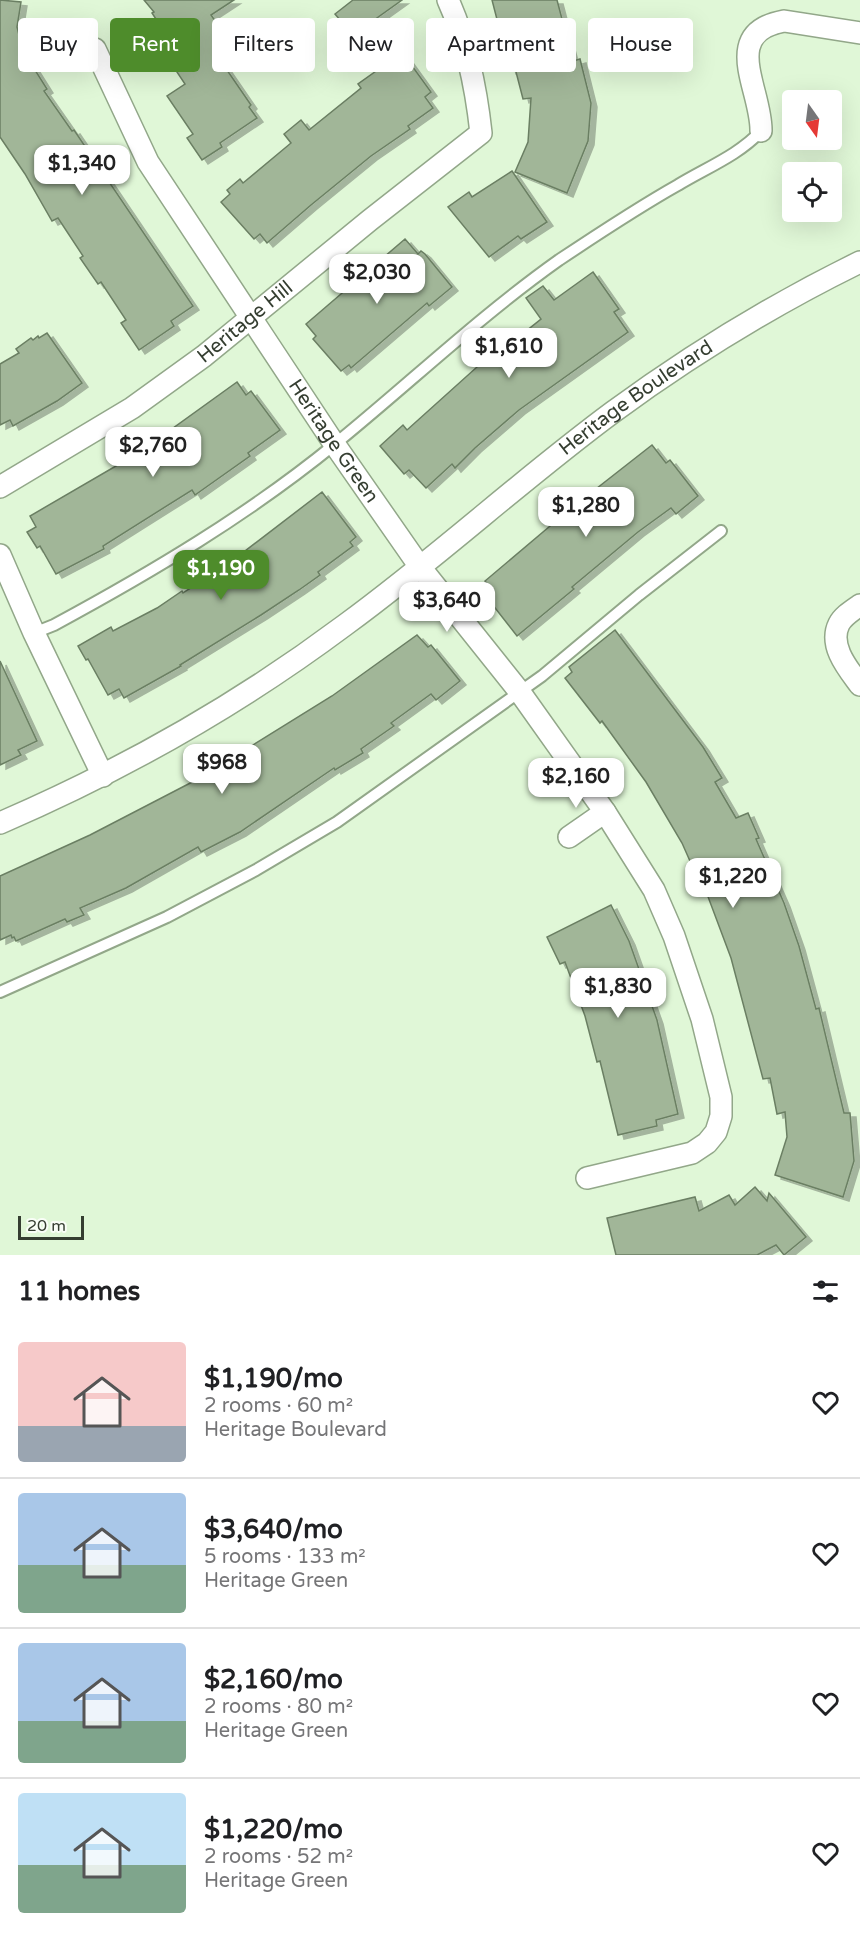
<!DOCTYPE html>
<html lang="en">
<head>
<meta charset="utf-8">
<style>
	body { margin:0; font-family:"Varela Round",sans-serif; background:#f6f6f6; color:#202124; height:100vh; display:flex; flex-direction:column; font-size:22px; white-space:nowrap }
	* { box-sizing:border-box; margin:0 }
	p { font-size:20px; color:#757577 }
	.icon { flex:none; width:33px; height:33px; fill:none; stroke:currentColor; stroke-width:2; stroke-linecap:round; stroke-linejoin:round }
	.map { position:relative; height:1255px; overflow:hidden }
	.drawer { display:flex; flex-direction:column; background:#fff; flex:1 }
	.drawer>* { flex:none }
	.hud { position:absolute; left:18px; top:18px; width:825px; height:54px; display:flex; gap:12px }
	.needle { width:39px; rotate:166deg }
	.fabs { position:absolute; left:782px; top:90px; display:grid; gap:12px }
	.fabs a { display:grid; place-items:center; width:60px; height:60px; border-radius:6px; background:#fff; box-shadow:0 6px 24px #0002; font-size:30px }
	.scale { position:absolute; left:18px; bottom:15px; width:66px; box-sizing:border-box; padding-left:6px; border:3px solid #353e31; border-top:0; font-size:16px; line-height:21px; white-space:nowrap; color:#353e31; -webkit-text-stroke:4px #f9fef7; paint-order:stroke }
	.price { position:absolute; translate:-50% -51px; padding:0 14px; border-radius:12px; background:#fff; color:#222; font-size:20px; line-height:39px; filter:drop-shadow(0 2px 3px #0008) }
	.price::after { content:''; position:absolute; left:50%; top:36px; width:18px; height:14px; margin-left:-9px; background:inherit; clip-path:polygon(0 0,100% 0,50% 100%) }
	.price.selected { background:#4e8c2b; color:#fff }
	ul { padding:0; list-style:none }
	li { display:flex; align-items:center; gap:18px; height:150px; padding:0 18px }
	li+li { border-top:2px solid #e0e0e0 }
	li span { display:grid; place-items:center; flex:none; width:168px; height:120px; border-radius:6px; color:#555 }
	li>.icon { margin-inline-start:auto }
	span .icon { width:72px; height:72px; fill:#fffc; stroke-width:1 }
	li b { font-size:26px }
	h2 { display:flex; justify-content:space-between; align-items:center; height:72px; padding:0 18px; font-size:26px }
	.pill { padding:0 21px; border-radius:6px; background:#fff; box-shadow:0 6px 24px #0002; font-size:21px; line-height:54px }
	.pill.selected { background:#4e8c2b; color:#fff }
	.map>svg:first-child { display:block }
	.building { fill:#a1b698; stroke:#6b7f63; stroke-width:1.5; filter:url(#shadow) }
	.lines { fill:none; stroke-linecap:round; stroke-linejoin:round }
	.service-casing { stroke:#92a789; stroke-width:14 }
	.minor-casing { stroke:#92a789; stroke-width:24 }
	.service { stroke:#fff; stroke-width:10 }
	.minor { stroke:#fff; stroke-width:21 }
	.labels { text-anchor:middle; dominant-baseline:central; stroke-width:6; stroke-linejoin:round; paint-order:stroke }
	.street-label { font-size:20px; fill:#353e31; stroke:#f9fef7 }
</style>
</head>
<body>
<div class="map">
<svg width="860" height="1255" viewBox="0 0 860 1255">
	<defs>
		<filter id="shadow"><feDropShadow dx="6" dy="4" stdDeviation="0" flood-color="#0004"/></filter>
	</defs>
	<rect width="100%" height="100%" fill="#e0f7d7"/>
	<g class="building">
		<path d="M0,0L21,2L17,27L23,51L47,89L44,91L72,131L74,130L193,306L171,321L174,326L139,350L121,323L126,320L101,282L98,284L80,258L83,256L58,218L52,221L25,174L0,137Z"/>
		<path d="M144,0H234L211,15L233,47L218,57L251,105L249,107L257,118L220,143L222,147L202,160L187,138L193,134L167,96L185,84L169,60L179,54L152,13L154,12Z"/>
		<path d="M353,0H402L353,35L335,14Z"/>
		<path d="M492,0H557L573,61L580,59L591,103L588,141L567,193L515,172L528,142L531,98L523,99L515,68L510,70Z"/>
		<path d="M402,52L431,92L425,97L433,108L408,126L410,129L371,156L311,205L267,243L260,234L254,239L221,202L230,194L227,190L240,179L243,183L291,143L284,134L301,120L309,130L361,88L358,84L376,71L373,66L389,55L392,59Z"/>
		<path d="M512,171L547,222L521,239L518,236L489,257L448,207L469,192L472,197Z"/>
		<path d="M405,239L418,254L421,251L425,254L452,287L429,306L427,303L351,368L349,365L341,371L313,339L316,336L306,324Z"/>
		<path d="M593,272L619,309L614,312L628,332L519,410L475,448L455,468L452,464L426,488L409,470L404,474L380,446L403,425L407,430L477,367L474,363L497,345L501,351L541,319L526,298L543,286L554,300Z"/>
		<path d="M47,333L82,383L57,401L13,426L10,420L0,425V364L19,353L16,349L31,338L33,340L38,336L39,338Z"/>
		<path d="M237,382L246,395L251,391L280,430L248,453L250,456L195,495L192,490L103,546L104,549L56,574L40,546L37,548L27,532L36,527L30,516L128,459L127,458L148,446Z"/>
		<path d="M652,445L666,463L670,460L698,496L676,514L671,508L638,532L572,587L574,589L517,636L481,590L488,585L485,581L569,510Z"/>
		<path d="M322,492L356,537L350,542L353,546L318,572L320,575L299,590L261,615L180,665L181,666L124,698L119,689L108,695L88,659L86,660L78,646L111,627L113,631L157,608L182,591L183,593L228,564Z"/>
		<path d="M615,630L703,747L722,778L715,782L736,818L748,813L759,838L756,839L784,903L799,946L816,1009L819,1008L844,1113H850L854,1161L843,1197L775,1175L787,1137L785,1112L777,1114L770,1078L763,1079L731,958L707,894L705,895L682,843L646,782L602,721L600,723L565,678L572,672L569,667Z"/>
		<path d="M417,635L428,647L431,645L460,681L436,700L431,694L391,723L394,726L361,749L363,753L335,770L334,768L240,832L201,852L198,847L126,888L80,908L84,915L67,922L65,919L16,941L14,937L12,938L11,935L0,940V876L90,835L198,779L332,696Z"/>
		<path d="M0,661L37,741L18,750L21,755L0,765Z"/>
		<path d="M611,905L629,941L657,1020L678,1114L656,1120L657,1126L618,1135L600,1061L597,1062L585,1016L565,962L560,964L547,937Z"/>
		<path d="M755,1187L767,1201L769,1193L806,1237L784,1255L776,1245L757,1255H616L607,1218L695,1197L699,1211L729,1195L735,1205Z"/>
	</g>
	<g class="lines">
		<g class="service-casing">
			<g id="service">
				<path d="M34,633L54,625C152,572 248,515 335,444C410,383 480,316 559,260C598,234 637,208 678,185C706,168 739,155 761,131"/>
				<path d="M0,992L167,917L256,870L337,822L542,676L639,595L721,531"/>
			</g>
		</g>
		<g class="minor-casing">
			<g id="minor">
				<path id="s1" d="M95,49L148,162L335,445L420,567L519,691L605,812L654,890L674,936L702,1019L721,1097V1116L716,1132L707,1143L692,1153L587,1178"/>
				<path d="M761,131C762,90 719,33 784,21L860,33"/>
				<path id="s2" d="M0,487L132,408L204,356L370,220L481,133C476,87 467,42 448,0"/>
				<path d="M0,555L34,633L103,776"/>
				<path d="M860,605C853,610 843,616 839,624C828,646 849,670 860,685"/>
				<path id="s3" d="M0,823C123,770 238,705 345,625C437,558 521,480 613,412C691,355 774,304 860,262"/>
				<path d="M569,837L605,812"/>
			</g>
		</g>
		<use href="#service" class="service"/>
		<use href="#minor" class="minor"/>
	</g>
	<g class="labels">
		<g class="street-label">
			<text stroke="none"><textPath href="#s2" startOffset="296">Heritage Hill</textPath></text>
			<text stroke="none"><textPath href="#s3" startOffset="768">Heritage Boulevard</textPath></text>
			<text stroke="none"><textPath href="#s1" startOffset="460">Heritage Green</textPath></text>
		</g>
	</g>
</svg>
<div class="fabs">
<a><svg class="needle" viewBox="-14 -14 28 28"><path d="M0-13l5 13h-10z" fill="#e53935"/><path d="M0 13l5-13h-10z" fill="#757577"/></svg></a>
<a><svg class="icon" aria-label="locate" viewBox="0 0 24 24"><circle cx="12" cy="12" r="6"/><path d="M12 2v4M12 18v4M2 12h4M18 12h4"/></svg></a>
</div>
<div class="scale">20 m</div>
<b class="price" style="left:82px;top:196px">$1,340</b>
<b class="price" style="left:377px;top:305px">$2,030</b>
<b class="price" style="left:509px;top:379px">$1,610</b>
<b class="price" style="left:153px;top:478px">$2,760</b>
<b class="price" style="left:586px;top:538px">$1,280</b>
<b class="price selected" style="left:221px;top:601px">$1,190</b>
<b class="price" style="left:447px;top:633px">$3,640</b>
<b class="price" style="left:222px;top:795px">$968</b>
<b class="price" style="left:576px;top:809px">$2,160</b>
<b class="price" style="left:733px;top:909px">$1,220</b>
<b class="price" style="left:618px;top:1019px">$1,830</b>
<div class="hud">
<a class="pill">Buy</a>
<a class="pill selected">Rent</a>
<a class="pill">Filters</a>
<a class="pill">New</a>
<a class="pill">Apartment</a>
<a class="pill">House</a>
</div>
</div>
<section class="drawer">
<h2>11 homes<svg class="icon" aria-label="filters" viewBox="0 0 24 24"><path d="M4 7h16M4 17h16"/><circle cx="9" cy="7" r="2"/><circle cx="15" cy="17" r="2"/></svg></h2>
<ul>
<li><span style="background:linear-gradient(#f6c9c9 70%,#9aa5b1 0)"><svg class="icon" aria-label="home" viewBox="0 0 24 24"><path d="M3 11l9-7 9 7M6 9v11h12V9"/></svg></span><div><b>$1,190/mo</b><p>2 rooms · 60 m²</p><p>Heritage Boulevard</p></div><svg class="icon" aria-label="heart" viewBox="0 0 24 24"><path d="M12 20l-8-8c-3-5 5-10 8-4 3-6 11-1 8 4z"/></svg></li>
<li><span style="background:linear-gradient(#a9c7e8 60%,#7fa58c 0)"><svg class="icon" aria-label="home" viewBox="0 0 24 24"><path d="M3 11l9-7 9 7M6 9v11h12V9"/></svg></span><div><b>$3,640/mo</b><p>5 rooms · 133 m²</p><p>Heritage Green</p></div><svg class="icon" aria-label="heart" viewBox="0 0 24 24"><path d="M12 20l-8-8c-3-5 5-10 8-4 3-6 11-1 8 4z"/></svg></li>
<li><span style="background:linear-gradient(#a9c7e8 65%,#7fa58c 0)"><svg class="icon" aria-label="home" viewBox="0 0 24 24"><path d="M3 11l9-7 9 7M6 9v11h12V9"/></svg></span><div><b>$2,160/mo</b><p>2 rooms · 80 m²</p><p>Heritage Green</p></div><svg class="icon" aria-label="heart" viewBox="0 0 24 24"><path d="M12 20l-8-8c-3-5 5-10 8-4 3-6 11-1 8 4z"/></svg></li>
<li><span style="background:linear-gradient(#bfe0f5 60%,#7fa58c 0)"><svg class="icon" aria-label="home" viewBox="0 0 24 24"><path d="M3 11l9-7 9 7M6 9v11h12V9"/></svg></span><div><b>$1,220/mo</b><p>2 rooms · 52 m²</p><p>Heritage Green</p></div><svg class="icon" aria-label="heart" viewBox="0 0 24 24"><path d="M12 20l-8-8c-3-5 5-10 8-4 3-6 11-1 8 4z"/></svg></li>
</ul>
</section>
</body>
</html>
